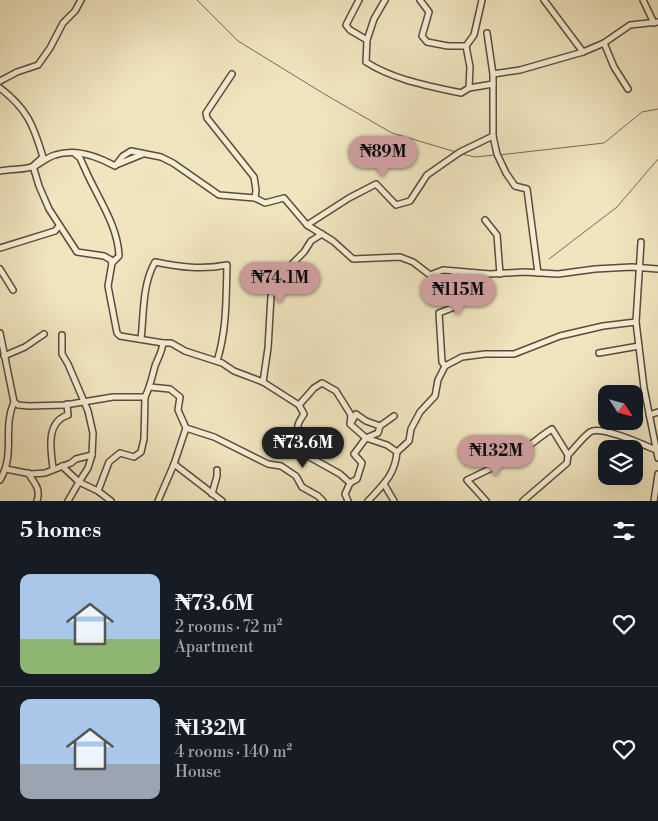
<!DOCTYPE html>
<html lang="en">
<head>
<meta charset="utf-8">
<style>
	body { margin:0; font-family:"Libre Bodoni",serif; background:#20242c; color:#f1f3f6; height:100vh; display:flex; flex-direction:column; font-size:19px; white-space:nowrap }
	* { box-sizing:border-box; margin:0 }
	p { font-size:16px; color:#9ea1a6 }
	.icon { flex:none; width:28px; height:28px; fill:none; stroke:currentColor; stroke-width:2; stroke-linecap:round; stroke-linejoin:round }
	.map { position:relative; height:501px; overflow:hidden }
	.side { display:flex; flex-direction:column; background:#171b24; flex:1 }
	.side>* { flex:none }
	.needle { width:32px; rotate:126deg }
	.controls { position:absolute; left:598px; top:385px; display:grid; gap:10px }
	.controls a { display:grid; place-items:center; width:45px; height:45px; border-radius:10px; background:#171b24; box-shadow:0 5px 20px #0002; font-size:25px }
	.price { position:absolute; translate:-50% -42px; padding:0 11px; border-radius:18px; background:#c59692; color:#111; font-size:16px; line-height:32px; filter:drop-shadow(0 1px 2px #0008) }
	.price::after { content:''; position:absolute; left:50%; top:30px; width:15px; height:11px; margin-left:-8px; background:inherit; clip-path:polygon(0 0,100% 0,50% 100%) }
	.price.active { background:#222; color:#fff }
	ul { padding:0; list-style:none }
	li { display:flex; align-items:center; gap:15px; height:125px; padding:0 20px }
	li+li { border-top:1px solid #363941 }
	li span { display:grid; place-items:center; flex:none; width:140px; height:100px; border-radius:10px; color:#555 }
	li>.icon { margin-inline-start:auto }
	span .icon { width:60px; height:60px; fill:#fffc; stroke-width:1 }
	li b { font-size:21px }
	h2 { display:flex; justify-content:space-between; align-items:center; height:60px; padding:0 20px; font-size:21px }
	.map>svg:first-child { display:block }
	.lines { fill:none; stroke-linecap:round; stroke-linejoin:round }
	.stream { stroke:#756a54; stroke-width:1 }
	.minor-casing { stroke:#584d3a; stroke-width:8 }
	.minor { stroke:#f5eed5; stroke-width:5 }
</style>
</head>
<body>
<div class="map">
<svg width="658" height="501" viewBox="0 0 658 501">
	<rect width="100%" height="100%" fill="#f0e5bf"/>
	<filter id="stains"><feTurbulence type="fractalNoise" baseFrequency=".004" numOctaves="4"/><feColorMatrix values="0 0 0 0 .2 0 0 0 0 .09 0 0 0 0 .02 0 0 0 .5 -.17"/></filter>
	<radialGradient id="worn" r=".72"><stop offset=".6" stop-color="#630" stop-opacity="0"/><stop offset="1" stop-color="#630" stop-opacity=".3"/></radialGradient>
	<g class="lines">
		<g class="stream">
			<path d="M197,0L238,41L326,95L392,133L456,152"/>
			<path d="M462,154L475,157L495,155"/>
			<path d="M499,155L604,143L642,112L658,109"/>
			<path d="M549,259L617,207L658,159"/>
		</g>
		<g class="minor-casing">
			<g id="minor">
				<path d="M359,0L346,25L350,30L367,40L366,62C394,80 429,86 461,93L469,88L493,84V74L520,70L583,52L604,43L630,25L658,22"/>
				<path d="M420,0L429,12L422,36L427,42L448,46H466L474,35L482,0"/>
				<path d="M544,0L583,52"/>
				<path d="M643,0L654,23"/>
				<path d="M487,33L493,74"/>
				<path d="M367,40L374,19L385,0"/>
				<path d="M604,43L614,67L628,89"/>
				<path d="M466,46L470,67L469,88"/>
				<path d="M232,74L206,113L207,118L254,177L256,190L255,198"/>
				<path d="M0,81L17,72L38,65L50,48L63,23L75,11L81,0"/>
				<path d="M493,84V136L497,154L506,173L515,186L527,189L538,273"/>
				<path d="M0,88C27,109 33,124 43,157L33,166L39,186L49,209L77,252L104,256L111,260L112,263L108,286L117,333L120,336L163,343H171L185,351L222,363L234,371L263,382L299,405L304,414C302,417 299,421 298,425C297,432 303,450 306,455L340,474L350,483"/>
				<path d="M74,153L80,158L85,169C97,197 118,225 119,256L112,263"/>
				<path d="M116,165L143,154"/>
				<path d="M0,171C11,169 25,170 35,166C42,162 48,157 55,155C76,148 97,156 115,166L123,156L131,151L161,157L173,163L219,195L255,198L265,203L284,198L307,225L333,241L353,259L400,257L413,262L430,275L443,270L490,274L524,272L558,274L595,269L632,267L658,269"/>
				<path d="M485,220L497,235L500,274"/>
				<path d="M307,225L349,198L376,184L396,205L410,201L427,175L460,152L493,136"/>
				<path d="M641,242L636,322L644,388L658,458"/>
				<path d="M0,248L55,231L59,226"/>
				<path d="M0,269L13,290"/>
				<path d="M0,333L14,402C2,429 16,453 0,480"/>
				<path d="M141,339C144,313 142,285 155,262C180,267 202,270 227,265C226,297 227,330 217,361"/>
				<path d="M599,353L639,346"/>
				<path d="M4,356L25,347L44,334"/>
				<path d="M445,366L442,362L439,313L457,306L454,272"/>
				<path d="M263,382L268,348L271,296L275,285L292,264L304,252L311,241L322,234"/>
				<path d="M150,387L170,389L180,397L178,410L186,428L174,464L158,501"/>
				<path d="M14,402L18,405L29,406L65,405L113,397H145C150,387 152,377 155,366C158,358 162,352 163,343"/>
				<path d="M299,405L314,388L322,383L336,391L351,415L350,424L366,438L387,445L397,452"/>
				<path d="M649,415L658,412"/>
				<path d="M351,423L356,414L366,421L380,426"/>
				<path d="M186,428L214,437L268,464L281,466L296,476L302,487L318,496L323,501"/>
				<path d="M92,455L88,468L79,482L98,491L111,501"/>
				<path d="M568,455C575,448 582,438 590,432C601,425 644,445 656,450"/>
				<path d="M174,464L222,501"/>
				<path d="M62,466L79,482L68,501"/>
				<path d="M53,468C51,451 45,422 68,415L67,404"/>
				<path d="M6,469L31,474L45,473L71,463L76,459L92,455L93,433L88,411L68,364L62,354V335"/>
				<path d="M28,473C34,483 41,488 37,501"/>
				<path d="M384,484L394,501"/>
				<path d="M98,491L109,462L120,453L134,457L141,452L144,439L145,397"/>
				<path d="M212,494L217,476V470"/>
				<path d="M348,501L345,494L350,483L357,479L362,463L354,454L366,438L378,433L380,426L394,416"/>
				<path d="M368,501C383,485 395,475 397,452L409,441L411,429L420,412L435,396L438,380L445,366L462,357L485,354H514L560,336L603,326L636,322"/>
				<path d="M486,501L467,480L498,465L502,460C521,456 535,439 552,429L568,455L567,463L523,501"/>
				<path d="M654,501L658,474"/>
			</g>
		</g>
		<use href="#minor" class="minor"/>
	</g>
	<rect width="100%" height="100%" filter="url(#stains)"/>
	<rect width="100%" height="100%" fill="url(#worn)"/>
</svg>
<div class="controls">
<a><svg class="needle" viewBox="-14 -14 28 28"><path d="M0-13l5 13h-10z" fill="#e53935"/><path d="M0 13l5-13h-10z" fill="#9ea1a6"/></svg></a>
<a><svg class="icon" aria-label="layers" viewBox="0 0 24 24"><path d="M12 4l9 5-9 5-9-5zM3 14l9 5 9-5"/></svg></a>
</div>
<b class="price" style="left:383px;top:178px">₦89M</b>
<b class="price" style="left:280px;top:304px">₦74.1M</b>
<b class="price" style="left:458px;top:316px">₦115M</b>
<b class="price active" style="left:303px;top:469px">₦73.6M</b>
<b class="price" style="left:496px;top:477px">₦132M</b>
</div>
<section class="side">
<h2>5 homes<svg class="icon" aria-label="filters" viewBox="0 0 24 24"><path d="M4 7h16M4 17h16"/><circle cx="9" cy="7" r="2"/><circle cx="15" cy="17" r="2"/></svg></h2>
<ul>
<li><span style="background:linear-gradient(#a9c7e8 65%,#8fb573 0)"><svg class="icon" aria-label="home" viewBox="0 0 24 24"><path d="M3 11l9-7 9 7M6 9v11h12V9"/></svg></span><div><b>₦73.6M</b><p>2 rooms · 72 m²</p><p>Apartment</p></div><svg class="icon" aria-label="heart" viewBox="0 0 24 24"><path d="M12 20l-8-8c-3-5 5-10 8-4 3-6 11-1 8 4z"/></svg></li>
<li><span style="background:linear-gradient(#a9c7e8 65%,#9aa5b1 0)"><svg class="icon" aria-label="home" viewBox="0 0 24 24"><path d="M3 11l9-7 9 7M6 9v11h12V9"/></svg></span><div><b>₦132M</b><p>4 rooms · 140 m²</p><p>House</p></div><svg class="icon" aria-label="heart" viewBox="0 0 24 24"><path d="M12 20l-8-8c-3-5 5-10 8-4 3-6 11-1 8 4z"/></svg></li>
</ul>
</section>
</body>
</html>
